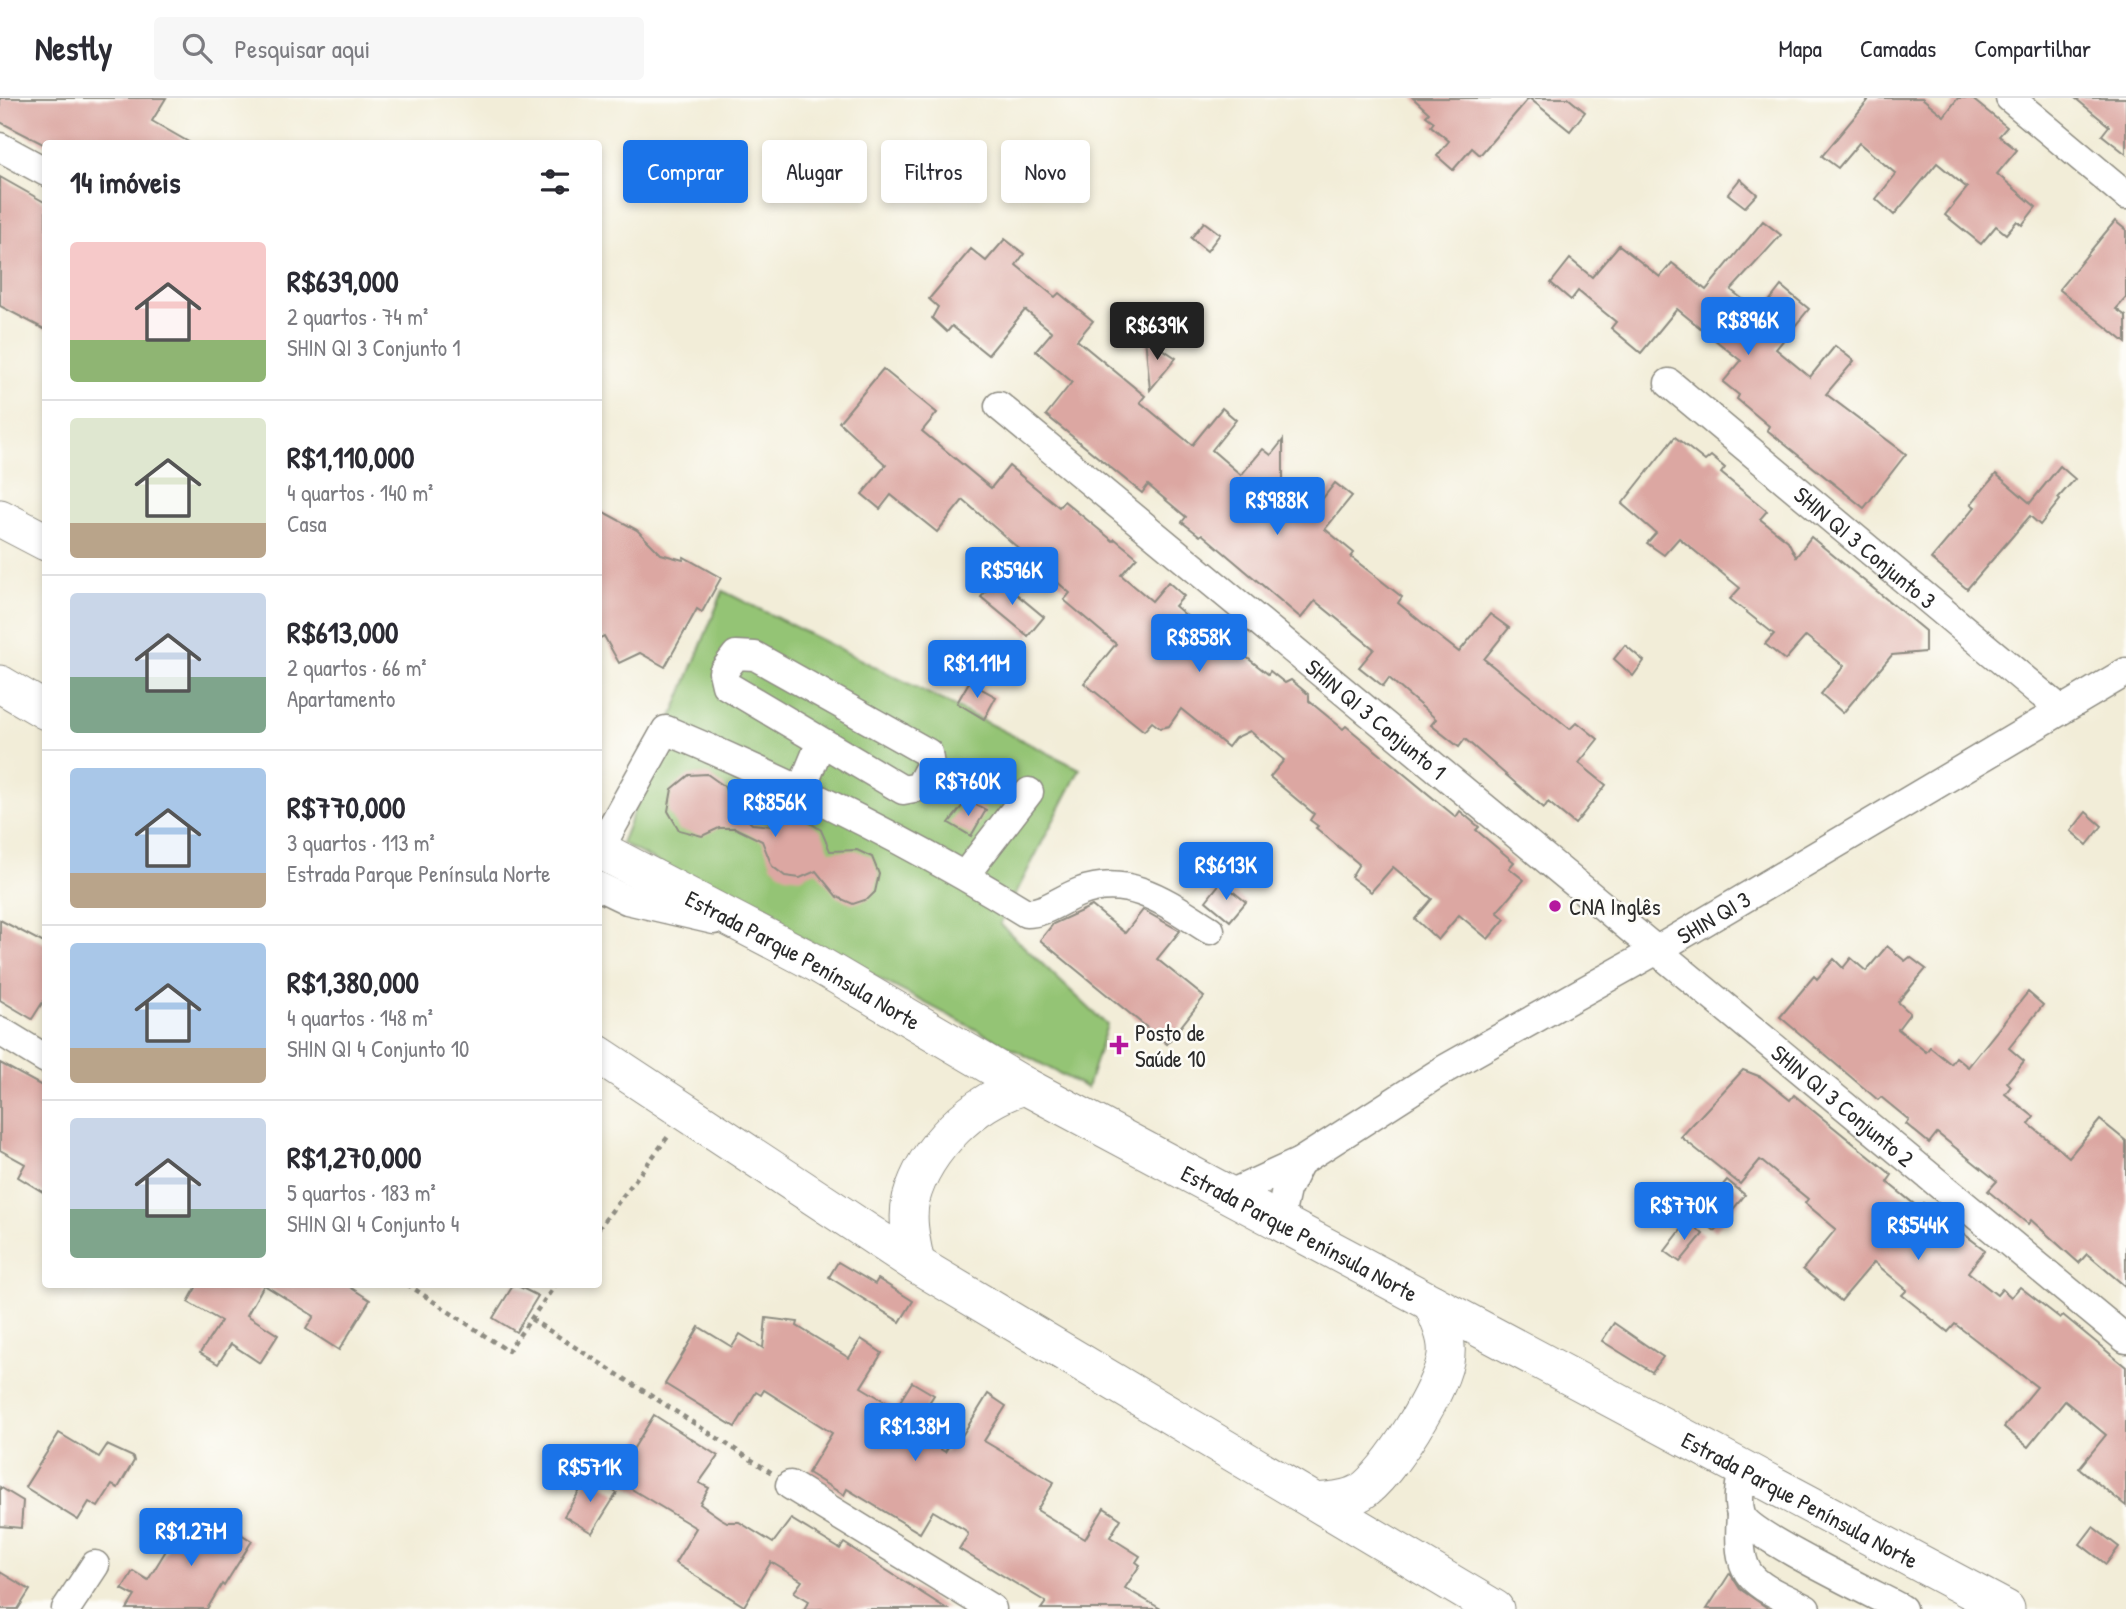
<!DOCTYPE html>
<html lang="pt">
<head>
<meta charset="utf-8">
<style>
	body { margin:0; font-family:"Patrick Hand",sans-serif; background:#f7f7f7; color:#2b2b33; height:100vh; display:flex; flex-direction:column; font-size:26px; white-space:nowrap }
	* { box-sizing:border-box; margin:0 }
	p { font-size:23px; color:#7c7c81 }
	.icon { flex:none; width:38px; height:38px; fill:none; stroke:currentColor; stroke-width:2; stroke-linecap:round; stroke-linejoin:round }
	.map { position:relative; flex:1; overflow:hidden }
	.drawer { position:absolute; left:42px; top:42px; width:560px; height:1148px; display:flex; flex-direction:column; background:#fff; border-radius:7px; box-shadow:0 4px 10px #0003 }
	.drawer>* { flex:none }
	.guide { position:absolute; left:623px; top:42px; width:665px; height:63px; display:flex; gap:14px }
	.price { position:absolute; translate:-50% -60px; padding:0 16px; border-radius:7px; background:#1a73e8; color:#fff; font-size:23px; line-height:46px; filter:drop-shadow(0 2px 4px #0008) }
	.price::after { content:''; position:absolute; left:50%; top:42px; width:21px; height:16px; margin-left:-10px; background:inherit; clip-path:polygon(0 0,100% 0,50% 100%) }
	.price.current { background:#222; color:#fff }
	ul { padding:0; list-style:none }
	li { display:flex; align-items:center; gap:21px; height:175px; padding:0 28px }
	li+li { border-top:2px solid #e1e1e2 }
	li span { display:grid; place-items:center; flex:none; width:196px; height:140px; border-radius:7px; color:#555 }
	li>.icon { margin-inline-start:auto }
	span .icon { width:84px; height:84px; fill:#fffc; stroke-width:1 }
	li b { font-size:30px }
	h2 { display:flex; justify-content:space-between; align-items:center; height:84px; padding:0 28px; font-size:30px }
	.pill { padding:0 24px; border-radius:7px; background:#fff; box-shadow:0 4px 10px #0003; font-size:24px; line-height:63px }
	.pill.current { background:#1a73e8; color:#fff }
	header { display:flex; align-items:center; gap:42px; box-sizing:border-box; height:98px; padding:0 35px; background:#fff; border-bottom:2px solid #e1e1e2 }
	header strong { font-size:33px }
	nav { display:flex; gap:38px; margin-inline-start:auto; font-size:24px }
	.search { width:490px; height:63px; background:#f7f7f7; display:flex; align-items:center; gap:18px; box-sizing:border-box; padding:0 24px; border-radius:7px; color:#7c7c81; font-size:26px }
	.map>svg:first-child { display:block }
	.green { fill:#94c474; stroke:#607850; stroke-width:2 }
	.building { fill:#dca7a2 }
	.lines { fill:none; stroke-linecap:round; stroke-linejoin:round }
	.minor-casing { stroke:#8e8c82; stroke-width:31 }
	.major-casing { stroke:#8e8c82; stroke-width:39 }
	.path { stroke:#8e8c82; stroke-width:4.5; stroke-dasharray:5 5; stroke-linecap:butt }
	.minor { stroke:#fff; stroke-width:28 }
	.major { stroke:#fff; stroke-width:37 }
	.poi-dot { fill:#b5179e; stroke:#fdfcf7; stroke-width:2.5 }
	.labels { text-anchor:middle; dominant-baseline:central; stroke-width:5; stroke-linejoin:round; paint-order:stroke }
	.street-label { font-size:23px; fill:#2b2b2b; stroke:#fdfcf7 }
	.poi-label { font-size:23px; fill:#2b2b2b; stroke:#fdfcf7; text-anchor:start }
</style>
</head>
<body>
<header>
<strong>Nestly</strong>
<div class="search"><svg class="icon" aria-label="search" viewBox="0 0 24 24"><circle cx="10" cy="10" r="6"/><path d="M15 15l6 6"/></svg>Pesquisar aqui</div>
<nav><a>Mapa</a><a>Camadas</a><a>Compartilhar</a></nav>
</header>
<div class="map">
<svg width="2126" height="1511" viewBox="0 0 2126 1511">
	<rect width="100%" height="100%" fill="#fdfcf7"/>
	<filter id="ink" filterUnits="userSpaceOnUse"><feTurbulence type="fractalNoise" baseFrequency=".0143" numOctaves="2"/><feDisplacementMap in="SourceGraphic" scale="14" xChannelSelector="R" yChannelSelector="G"/><feConvolveMatrix kernelMatrix="1 2 1 2 8 2 1 2 1" color-interpolation-filters="sRGB"/></filter>
	<filter id="wash" filterUnits="userSpaceOnUse"><feTurbulence type="fractalNoise" baseFrequency=".00686" numOctaves="4" result="noise"/><feDisplacementMap in="SourceGraphic" scale="28" xChannelSelector="R" yChannelSelector="G"/><feGaussianBlur stdDeviation="1.57" result="paint"/><feColorMatrix in="noise" values="0 0 0 0 0 0 0 0 0 0 0 0 0 0 0 0 0 1.4 0 .05"/><feComposite in="paint" operator="in"/></filter>
	<g filter="url(#wash)">
		<rect width="100%" height="100%" fill="#f2edd8"/>
		<path class="green" d="M723,493L1080,671L1000,826L1107,927L1087,990L621,745Z"/>
		<g id="blocks">
			<g class="building">
				<path d="M0,0H166L152,23L192,46H43L0,24Z"/>
				<path d="M1413,0H1568L1585,14L1570,33L1529,0L1480,57L1472,50L1453,72L1437,58L1449,43L1431,28L1434,24L1426,18L1429,15Z"/>
				<path d="M1870,0H1922L1944,18L1958,0H1971L2007,29L1999,38L2017,52L1997,76L2036,109L2022,127L2017,123L2006,136L1996,128L1981,146L1945,117L1967,90L1937,65L1894,117L1876,101L1896,76L1859,45L1838,70L1822,58Z"/>
				<path d="M2075,0H2126V56L2102,37L2109,28Z"/>
				<path d="M0,79L46,105V232L0,208Z"/>
				<path d="M1740,81L1757,96L1745,109L1728,96Z"/>
				<path d="M1763,123L1781,137L1731,192L1760,215L1781,188L1809,211L1776,251L1810,279L1835,248L1854,263L1826,296L1906,356L1864,410L1767,332L1769,328L1737,301L1739,297L1723,284L1741,263L1677,211L1641,255L1611,230L1616,224L1578,193L1571,202L1551,185L1570,161L1592,179L1619,147L1660,179L1672,165L1706,192Z"/>
				<path d="M2115,123L2126,132V200L2116,211L2126,218V245L2059,191Z"/>
				<path d="M1204,124L1220,136L1207,153L1191,140Z"/>
				<path d="M1005,141L1024,156L1016,167L1055,199L1059,195L1093,223L1077,242L1145,298L1140,304L1192,347L1222,310L1236,322L1212,352L1241,377L1263,351L1271,357L1283,342V391L1312,414L1335,385L1352,398L1325,431L1354,455L1351,459L1402,499L1398,505L1436,536L1459,554L1490,516L1509,530L1484,561L1570,631L1577,624L1598,641L1579,665L1606,687L1575,726L1548,704L1544,710L1465,641L1459,649L1431,627L1436,621L1389,580L1383,588L1359,569L1374,551L1315,503L1301,520L1202,436L1200,438L1182,424L1186,419L1148,387L1142,395L1046,317L1072,284L1036,253L1052,234L1025,212L988,257L952,228L947,234L932,220L938,209L929,201L971,151L986,163Z"/>
				<path d="M1145,239L1176,260L1150,292Z"/>
				<path d="M883,271L937,315L922,333L991,390L1009,368L1059,409L1064,403L1113,443L1115,441L1137,459L1121,477L1152,503L1168,484L1184,498L1175,508L1210,538L1219,527L1236,541L1231,547L1268,576L1270,573L1285,585L1291,582L1309,597V603L1343,631L1346,628L1456,719L1460,713L1479,729L1476,732L1514,764L1509,770L1524,782L1497,814L1505,821L1488,841L1459,817L1438,842L1415,821L1432,801L1393,769L1371,794L1351,779L1359,766L1316,730L1318,728L1310,722L1314,716L1270,679L1284,662L1250,633L1235,640L1228,649L1181,611L1169,628L1160,630L1152,624L1144,633L1084,585L1116,546L1064,502L1070,495L963,402L937,434L891,397L880,411L862,396L886,367L839,324Z"/>
				<path d="M1675,339L1705,363L1711,358L1725,370L1721,375L1767,413L1760,421L1788,443L1796,459L1811,439L1925,533V554L1892,557L1843,615L1821,596L1844,568L1806,538L1785,562L1765,546L1774,536L1730,501L1740,490L1679,440L1664,457L1647,445L1656,435L1622,406Z"/>
				<path d="M2060,368L2075,381L2058,400L2060,402L2040,427L2030,418L1967,491L1931,461L1975,409L1971,406L1996,376L2030,405Z"/>
				<path d="M598,411L637,432L661,456L683,462L684,459L721,480L702,514L697,511L665,569L640,555L619,565L604,538L598,541Z"/>
				<path d="M997,480L1044,519L1028,538L981,499Z"/>
				<path d="M1625,547L1644,563L1633,578L1614,561Z"/>
				<path d="M969,584L996,599L984,621L957,605Z"/>
				<path d="M707,676L724,688L735,709L752,726L772,728L786,721L803,720L821,732L830,753L857,752L872,759L879,776L875,794L868,801L853,806L837,799L816,773L800,780L785,778L772,768L762,743L735,730H719L702,738L679,732L668,713L672,691L689,677Z"/>
				<path d="M967,702L986,712L971,738L949,725Z"/>
				<path d="M2086,714L2102,728L2087,747L2071,733Z"/>
				<path d="M1221,784L1246,804L1230,823L1206,803Z"/>
				<path d="M1092,808L1125,835L1143,812L1180,833L1157,861L1204,899L1167,946L1040,842L1053,826Z"/>
				<path d="M0,822L46,846V899L32,921L0,902Z"/>
				<path d="M1887,848L1905,863L1910,859L1926,871L1898,904L1910,915L1898,931L1926,954L1930,949L1951,966L1956,959L1968,969L2028,894L2043,907L2009,950L2024,963L2007,984L2011,988L2005,996L2034,1019L2029,1026L2069,1059L2100,1022L2126,1043V1189L2087,1156L2079,1165L2031,1122L2028,1126L1988,1093L1997,1083L1937,1035L1929,1045L1906,1026L1909,1022L1881,999L1878,1002L1780,919L1814,878L1817,881L1834,861L1843,870L1851,860L1866,873Z"/>
				<path d="M0,965L46,990V1096L18,1079L25,1066L0,1052Z"/>
				<path d="M1743,972L1761,979L1790,1002L1794,997L1892,1077L1887,1084L1919,1110L1923,1105L1985,1152L1968,1174L1997,1197L2002,1191L2011,1199L2020,1189L2060,1220L2063,1217L2126,1269V1408L2079,1370L2106,1337L2065,1303L2028,1349L2004,1329L2037,1289L1955,1226L1948,1234L1902,1197L1907,1192L1874,1164L1841,1203L1803,1171L1836,1131L1805,1105L1808,1101L1760,1062L1740,1086L1681,1039Z"/>
				<path d="M1727,1082L1745,1097L1715,1133L1697,1118Z"/>
				<path d="M1688,1123L1703,1136L1680,1164L1665,1153Z"/>
				<path d="M838,1164L875,1186L878,1181L913,1203L900,1224L829,1179Z"/>
				<path d="M198,1186H345L370,1202L339,1252L306,1231L314,1218L264,1187L247,1217L278,1237L260,1265L231,1246L218,1266L200,1255L221,1223L188,1204Z"/>
				<path d="M514,1186L538,1198L516,1234L493,1220Z"/>
				<path d="M766,1220L798,1224L797,1228L849,1260L861,1241L882,1255L861,1289L896,1310L912,1284L934,1297L911,1333L945,1354L955,1338L960,1341L988,1296L1006,1308L984,1343L1054,1384L1037,1412L1085,1441L1104,1410L1121,1421L1110,1439L1140,1458L1136,1464L1140,1467L1125,1490L1161,1511H1041L1046,1504L959,1451L968,1437L965,1432L933,1413L920,1435L847,1391L844,1397L808,1375L832,1335L764,1292L761,1297L756,1294L735,1329L665,1286L699,1229L732,1249L740,1236L763,1250Z"/>
				<path d="M1614,1225L1663,1259L1652,1274L1602,1243Z"/>
				<path d="M654,1317L718,1358L699,1385L709,1390L700,1406L720,1420L727,1424H739L773,1445L791,1421L840,1451L844,1445L947,1511H804L809,1503L794,1494L802,1483L771,1464L744,1508L675,1465L696,1430L615,1381Z"/>
				<path d="M59,1335L99,1359L107,1347L133,1359L134,1363L118,1390L112,1387L98,1409L89,1404L78,1422L25,1389Z"/>
				<path d="M589,1378L617,1395L592,1435L564,1418Z"/>
				<path d="M0,1389L23,1403L21,1430L0,1428Z"/>
				<path d="M202,1412L252,1443L224,1488L222,1486L207,1511H127L135,1498L122,1491L133,1473L148,1482L181,1428L189,1433Z"/>
				<path d="M2093,1429L2119,1449L2106,1466L2080,1446Z"/>
				<path d="M0,1474L30,1492L18,1511H0Z"/>
				<path d="M1730,1475L1740,1491L1769,1511H1707Z"/>
			</g>
		</g>
	</g>
	<g filter="url(#ink)">
		<use href="#blocks" fill-opacity="0" stroke="#8e8c82" stroke-width="2"/>
		<g class="lines">
			<g class="minor-casing">
				<g id="minor">
					<path d="M2010,0L2126,97"/>
					<path d="M0,49L46,74"/>
					<path id="s1" d="M1669,285L2061,612"/>
					<path id="s2" d="M999,308L2126,1241"/>
					<path d="M736,557L755,558L928,655L930,668L919,689L903,692L726,587L723,574Z"/>
					<path d="M801,692L821,644"/>
					<path d="M599,752L666,632C790,684 911,744 1026,815C1046,815 1061,801 1080,794C1130,775 1170,807 1210,832"/>
					<path d="M965,777L1029,694"/>
					<path d="M598,788L627,802L714,822"/>
					<path d="M0,933L46,961"/>
					<path id="s3" d="M1228,1097L1300,1064L1445,971L1657,852L2126,574"/>
					<path d="M1279,1124L1286,1092L1300,1064"/>
					<path d="M1743,1368C1741,1382 1736,1402 1741,1416C1749,1437 1876,1497 1902,1511"/>
					<path d="M790,1387L992,1511"/>
					<path d="M1741,1417C1736,1484 1752,1483 1806,1511"/>
					<path d="M66,1511L95,1467"/>
				</g>
			</g>
			<g class="major-casing">
				<g id="major">
					<path d="M0,420L46,444"/>
					<path d="M0,586L46,613"/>
					<path id="s4" d="M598,751L816,865L1025,988L2006,1511"/>
					<path d="M598,956L916,1166L1495,1511"/>
					<path d="M916,1166C912,1145 906,1122 911,1101C925,1050 975,1001 1025,988"/>
					<path d="M1318,1404C1333,1402 1348,1402 1361,1394C1388,1377 1443,1289 1446,1257C1448,1239 1438,1221 1432,1205"/>
				</g>
			</g>
			<g class="path">
				<path d="M598,1131L670,1036"/>
				<path d="M407,1186L508,1253L556,1186"/>
				<path d="M531,1221L772,1375"/>
			</g>
			<use href="#minor" class="minor"/>
			<use href="#major" class="major"/>
		</g>
	</g>
	<g class="poi-dot">
		<circle cx="1555" cy="808" r="7"/>
		<path d="M1115.5 936.5h7v7h7v7h-7v7h-7v-7h-7v-7h7z"/>
	</g>
	<g class="labels">
		<g class="street-label">
			<text stroke="none"><textPath href="#s1" startOffset="256">SHIN QI 3 Conjunto 3</textPath></text>
			<text stroke="none"><textPath href="#s2" startOffset="490">SHIN QI 3 Conjunto 1</textPath></text>
			<text stroke="none"><textPath href="#s3" startOffset="560">SHIN QI 3</textPath></text>
			<text stroke="none"><textPath href="#s4" startOffset="233">Estrada Parque Península Norte</textPath></text>
			<text stroke="none"><textPath href="#s2" startOffset="1096">SHIN QI 3 Conjunto 2</textPath></text>
			<text stroke="none"><textPath href="#s4" startOffset="800">Estrada Parque Península Norte</textPath></text>
			<text stroke="none"><textPath href="#s4" startOffset="1367">Estrada Parque Península Norte</textPath></text>
		</g>
		<g class="poi-label">
			<text x="1569" y="808">CNA Inglês</text>
			<text x="1135" y="934">Posto de<tspan x="1135" dy="26">Saúde 10</tspan></text>
		</g>
	</g>
</svg>
<b class="price" style="left:1748px;top:259px">R$896K</b>
<b class="price current" style="left:1157px;top:264px">R$639K</b>
<b class="price" style="left:1277px;top:439px">R$988K</b>
<b class="price" style="left:1012px;top:509px">R$596K</b>
<b class="price" style="left:1199px;top:576px">R$858K</b>
<b class="price" style="left:977px;top:602px">R$1.11M</b>
<b class="price" style="left:968px;top:720px">R$760K</b>
<b class="price" style="left:775px;top:741px">R$856K</b>
<b class="price" style="left:1226px;top:804px">R$613K</b>
<b class="price" style="left:1684px;top:1144px">R$770K</b>
<b class="price" style="left:1918px;top:1164px">R$544K</b>
<b class="price" style="left:915px;top:1365px">R$1.38M</b>
<b class="price" style="left:590px;top:1406px">R$571K</b>
<b class="price" style="left:191px;top:1470px">R$1.27M</b>
<div class="guide">
<a class="pill current">Comprar</a>
<a class="pill">Alugar</a>
<a class="pill">Filtros</a>
<a class="pill">Novo</a>
</div>
<section class="drawer">
<h2>14 imóveis<svg class="icon" aria-label="filters" viewBox="0 0 24 24"><path d="M4 7h16M4 17h16"/><circle cx="9" cy="7" r="2"/><circle cx="15" cy="17" r="2"/></svg></h2>
<ul>
<li><span style="background:linear-gradient(#f6c9c9 70%,#8fb573 0)"><svg class="icon" aria-label="home" viewBox="0 0 24 24"><path d="M3 11l9-7 9 7M6 9v11h12V9"/></svg></span><div><b>R$639,000</b><p>2 quartos · 74 m²</p><p>SHIN QI 3 Conjunto 1</p></div></li>
<li><span style="background:linear-gradient(#dfe7d0 75%,#b9a48a 0)"><svg class="icon" aria-label="home" viewBox="0 0 24 24"><path d="M3 11l9-7 9 7M6 9v11h12V9"/></svg></span><div><b>R$1,110,000</b><p>4 quartos · 140 m²</p><p>Casa</p></div></li>
<li><span style="background:linear-gradient(#c9d6e8 60%,#7fa58c 0)"><svg class="icon" aria-label="home" viewBox="0 0 24 24"><path d="M3 11l9-7 9 7M6 9v11h12V9"/></svg></span><div><b>R$613,000</b><p>2 quartos · 66 m²</p><p>Apartamento</p></div></li>
<li><span style="background:linear-gradient(#a9c7e8 75%,#b9a48a 0)"><svg class="icon" aria-label="home" viewBox="0 0 24 24"><path d="M3 11l9-7 9 7M6 9v11h12V9"/></svg></span><div><b>R$770,000</b><p>3 quartos · 113 m²</p><p>Estrada Parque Península Norte</p></div></li>
<li><span style="background:linear-gradient(#a9c7e8 75%,#b9a48a 0)"><svg class="icon" aria-label="home" viewBox="0 0 24 24"><path d="M3 11l9-7 9 7M6 9v11h12V9"/></svg></span><div><b>R$1,380,000</b><p>4 quartos · 148 m²</p><p>SHIN QI 4 Conjunto 10</p></div></li>
<li><span style="background:linear-gradient(#c9d6e8 65%,#7fa58c 0)"><svg class="icon" aria-label="home" viewBox="0 0 24 24"><path d="M3 11l9-7 9 7M6 9v11h12V9"/></svg></span><div><b>R$1,270,000</b><p>5 quartos · 183 m²</p><p>SHIN QI 4 Conjunto 4</p></div></li>
</ul>
</section>
</div>
</body>
</html>
